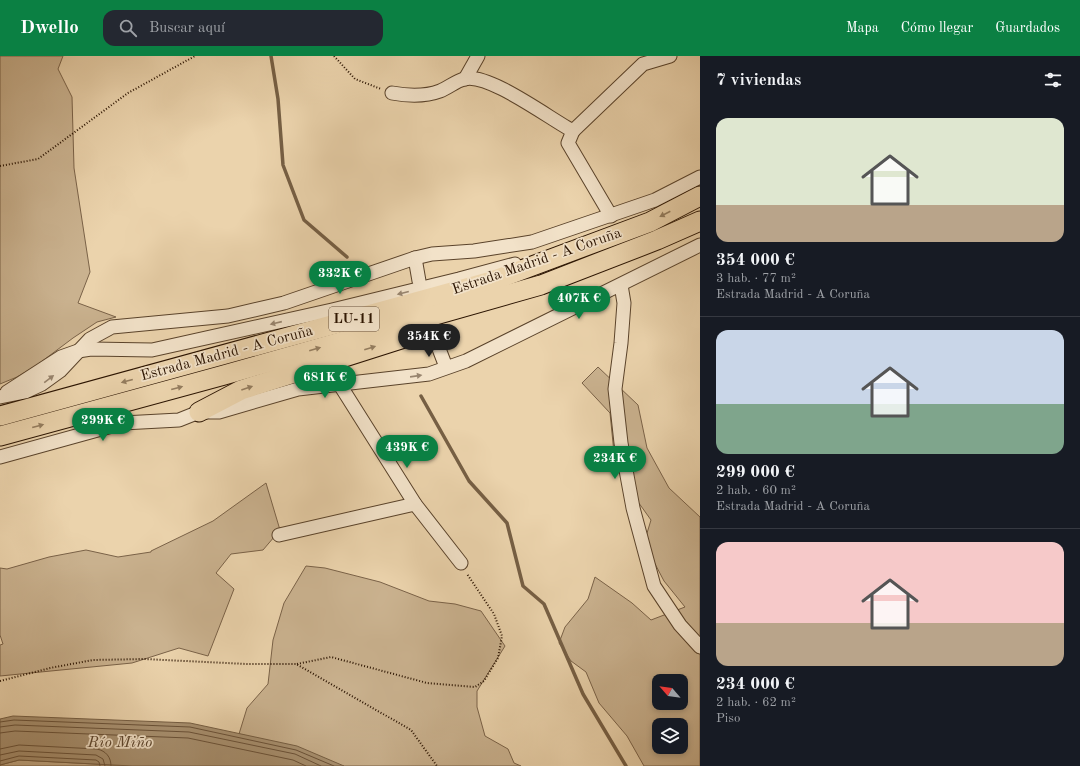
<!DOCTYPE html>
<html lang="es">
<head>
<meta charset="utf-8">
<style>
	body { margin:0; font-family:"Old Standard TT",serif; background:#242831; color:#f1f3f6; height:100vh; display:flex; flex-direction:column; font-size:15px; white-space:nowrap }
	* { box-sizing:border-box; margin:0 }
	p { font-size:13px; color:#9ea1a6 }
	.icon { flex:none; width:22px; height:22px; fill:none; stroke:currentColor; stroke-width:2; stroke-linecap:round; stroke-linejoin:round }
	.map { position:relative; flex:1; overflow:hidden }
	.side { display:flex; flex-direction:column; background:#171b24; width:380px }
	.side>* { flex:none }
	.needle { width:26px; rotate:298deg }
	.fabs { position:absolute; left:652px; top:618px; display:grid; gap:8px }
	.fabs a { display:grid; place-items:center; width:36px; height:36px; border-radius:8px; background:#171b24; box-shadow:0 2px 6px #0003; font-size:20px }
	.price { position:absolute; translate:-50% -34px; padding:0 9px; border-radius:14px; background:#0b8043; color:#fff; font-size:13px; line-height:26px; filter:drop-shadow(0 1px 2px #0008) }
	.price::after { content:''; position:absolute; left:50%; top:24px; width:12px; height:9px; margin-left:-6px; background:inherit; clip-path:polygon(0 0,100% 0,50% 100%) }
	.price.selected { background:#222; color:#fff }
	ul { padding:0; list-style:none }
	li { display:grid; align-content:center; gap:8px; height:212px; padding:0 16px }
	li+li { border-top:1px solid #363941 }
	li span { display:grid; place-items:center; height:124px; border-radius:12px; color:#555 }
	li>.icon { margin-inline-start:auto }
	span .icon { width:72px; height:72px; fill:#fffc; stroke-width:1 }
	li b { font-size:17px }
	h2 { display:flex; justify-content:space-between; align-items:center; height:48px; padding:0 16px; font-size:17px }
	header { display:flex; align-items:center; gap:24px; box-sizing:border-box; height:56px; padding:0 20px; background:#0b8043; color:#fff }
	header strong { font-size:19px }
	nav { display:flex; gap:22px; margin-inline-start:auto; font-size:14px }
	.search { width:280px; height:36px; background:#242831; display:flex; align-items:center; gap:10px; box-sizing:border-box; padding:0 14px; border-radius:12px; color:#9ea1a6; font-size:15px }
	main { display:flex; flex:1; min-height:0 }
	.map>svg:first-child { display:block }
	.green { fill:#cab28f; stroke:#7a6248; fill-rule:evenodd }
	.water { fill:#a99272; stroke:#765f44 }
	.lines { fill:none; stroke-linecap:round; stroke-linejoin:round }
	.shore { stroke:#6a5239; stroke-width:1 }
	.stream { stroke:#765f44; stroke-width:3.5 }
	.minor-tunnel { stroke:#c4ad8a; stroke-width:13; stroke-dasharray:13 6; stroke-linecap:butt }
	.minor-casing { stroke:#5a432b; stroke-width:15 }
	.highway-casing { stroke:#2a1300; stroke-width:21 }
	.path { stroke:#2a1300; stroke-width:2; stroke-dasharray:1 2; stroke-linecap:butt }
	.minor { stroke:#f2e2c9; stroke-width:13 }
	.highway { stroke:#ebd3ac; stroke-width:19 }
	.oneway { fill:#947d5f }
	.oneway2 { fill:#98856f }
	.labels { text-anchor:middle; dominant-baseline:central; stroke-width:3.5; stroke-linejoin:round; paint-order:stroke }
	.shield { fill:#f2e2c9; stroke:#66513c; stroke-width:1 }
	.shield-label { font-size:14px; font-weight:bold; fill:#2a1300 }
	.street-label { font-size:15px; fill:#2a1300; stroke:#f2e2c9 }
	.water-label { font-size:16px; font-style:italic; fill:#5d462e; stroke:#f2e2c9 }
</style>
</head>
<body>
<header>
<strong>Dwello</strong>
<div class="search"><svg class="icon" aria-label="search" viewBox="0 0 24 24"><circle cx="10" cy="10" r="6"/><path d="M15 15l6 6"/></svg>Buscar aquí</div>
<nav><a>Mapa</a><a>Cómo llegar</a><a>Guardados</a></nav>
</header>
<main>
<div class="map">
<svg width="700" height="710" viewBox="0 0 700 710">
	<rect width="100%" height="100%" fill="#ebd3ac"/>
	<filter id="stains"><feTurbulence type="fractalNoise" baseFrequency=".005" numOctaves="4"/><feColorMatrix values="0 0 0 0 .2 0 0 0 0 .09 0 0 0 0 .02 0 0 0 .5 -.17"/></filter>
	<radialGradient id="worn" r=".72"><stop offset=".6" stop-color="#630" stop-opacity="0"/><stop offset="1" stop-color="#630" stop-opacity=".3"/></radialGradient>
	<g class="green">
		<path d="M0,0H63L58,13L72,41L74,112L90,216L78,247L116,261L97,266L73,282L37,309L17,321L0,328Z"/>
		<path d="M598,311L638,349L647,392L669,432L700,461V710H644L627,680L599,647L586,616L571,605L559,587L565,571L588,543L595,521L632,547L651,564L685,551L664,525L644,487L651,464L631,436L615,407L610,357L582,327ZM659,625H681V647H659ZM659,669H681V691H659Z"/>
		<path d="M266,427L280,474L263,494L231,498L216,517L234,533L208,600L179,592L132,607L0,620V589L3,588L0,579V512L7,513L49,501L86,494L118,501L151,496V495L213,465Z"/>
		<path d="M306,510L325,512L380,526L429,545L455,548L481,555L505,590L477,635V651L485,680L508,693L514,707L521,710H333L256,682L239,678L247,652L268,628L273,584L284,547Z"/>
		<path d="M19,704L132,710H0V709Z"/>
	</g>
	<path class="water" d="M13,660L190,667L297,690L344,710H132L19,704L0,709V663Z"/>
	<g class="lines">
		<g class="shore">
			<path d="M0,666L14,664L190,671L296,694L334,710"/>
			<path d="M0,671L15,669L189,676L295,698L321,710"/>
			<path d="M0,677L15,675L188,682L293,704L306,710"/>
			<path d="M0,693L19,689L97,693C106,695 111,701 111,710"/>
			<path d="M0,699L19,695L96,699L103,703L105,710"/>
			<path d="M0,705L19,700L96,704L99,706L100,710"/>
		</g>
		<g class="stream">
			<path d="M271,0L278,43L283,109L304,164L347,201"/>
			<path d="M421,340L469,425L507,467L523,530L544,548L583,638L626,710"/>
		</g>
		<path class="minor-tunnel" d="M427,253L436,285"/>
		<g class="minor-casing">
			<g id="minor">
				<path d="M465,23L478,0"/>
				<path d="M392,37C408,40 424,41 440,35C448,32 456,25 464,23C488,16 550,63 573,75L568,87L611,160"/>
				<path d="M573,75L643,8L670,0"/>
				<path d="M415,202L419,225"/>
				<path d="M621,229L624,247L621,287L615,333L621,387L633,452L654,530L680,569L700,591"/>
				<path d="M436,285L446,311"/>
				<path d="M340,329L415,448L461,507"/>
				<path d="M7,336L61,301L78,295L91,293L152,294L332,254L459,223L515,208"/>
				<path d="M0,341L25,336L42,328L60,315L90,283L112,271L228,260L284,247L415,202L432,198L474,195L532,186L655,144L700,121"/>
				<path d="M0,401L123,367L179,364L199,356H219L298,333L429,318L466,305L700,189"/>
				<path d="M279,479L415,448"/>
			</g>
		</g>
		<g class="highway-casing">
			<g id="highway">
				<path d="M199,356L241,334L420,277"/>
				<path d="M0,360L492,225L650,166L700,140"/>
				<path d="M0,380L224,319L541,229L657,184L700,165"/>
			</g>
		</g>
		<g class="path">
			<path d="M334,0L355,23L381,33"/>
			<path d="M0,110L38,103L128,37L195,0"/>
			<path d="M297,608L331,601L427,627L475,631L484,625L498,602L502,580L494,558L467,518"/>
			<path d="M0,625L50,612L93,604L144,603L247,608H296L411,674L437,710"/>
		</g>
		<use href="#minor" class="minor"/>
		<use href="#highway" class="highway"/>
	</g>
	<defs><path id="oneway-solid" d="M-6-.8H1V-3.2L6.5 0L1 3.2V.8H-6Z"/></defs>
	<g class="oneway">
		<use href="#oneway-solid" transform="translate(665 158) rotate(153)"/>
		<use href="#oneway-solid" transform="translate(370 292) rotate(-17)"/>
		<use href="#oneway-solid" transform="translate(315 293) rotate(-16)"/>
		<use href="#oneway-solid" transform="translate(127 325) rotate(165)"/>
		<use href="#oneway-solid" transform="translate(177 332) rotate(-15)"/>
		<use href="#oneway-solid" transform="translate(247 332) rotate(-19)"/>
		<use href="#oneway-solid" transform="translate(38 370) rotate(-15)"/>
	</g>
	<g class="oneway2">
		<use href="#oneway-solid" transform="translate(403 237) rotate(166)"/>
		<use href="#oneway-solid" transform="translate(276 267) rotate(167)"/>
		<use href="#oneway-solid" transform="translate(416 320) rotate(-8)"/>
		<use href="#oneway-solid" transform="translate(49 323) rotate(-37)"/>
	</g>
	<g class="labels">
		<rect class="shield" x="329" y="251" width="50" height="24" rx="3"/>
		<g class="shield-label">
			<text x="354" y="263">LU-11</text>
		</g>
		<g class="street-label">
			<text transform="translate(537 206) rotate(-19)">Estrada Madrid - A Coruña</text>
			<text transform="translate(227 298) rotate(-15)">Estrada Madrid - A Coruña</text>
		</g>
		<g class="water-label">
			<text x="120" y="687">Río Miño</text>
		</g>
	</g>
	<rect width="100%" height="100%" filter="url(#stains)"/>
	<rect width="100%" height="100%" fill="url(#worn)"/>
</svg>
<div class="fabs">
<a><svg class="needle" viewBox="-14 -14 28 28"><path d="M0-13l5 13h-10z" fill="#e53935"/><path d="M0 13l5-13h-10z" fill="#9ea1a6"/></svg></a>
<a><svg class="icon" aria-label="layers" viewBox="0 0 24 24"><path d="M12 4l9 5-9 5-9-5zM3 14l9 5 9-5"/></svg></a>
</div>
<b class="price" style="left:340px;top:239px">332K €</b>
<b class="price" style="left:579px;top:264px">407K €</b>
<b class="price selected" style="left:429px;top:302px">354K €</b>
<b class="price" style="left:325px;top:343px">681K €</b>
<b class="price" style="left:103px;top:386px">299K €</b>
<b class="price" style="left:407px;top:413px">439K €</b>
<b class="price" style="left:615px;top:424px">234K €</b>
</div>
<section class="side">
<h2>7 viviendas<svg class="icon" aria-label="filters" viewBox="0 0 24 24"><path d="M4 7h16M4 17h16"/><circle cx="9" cy="7" r="2"/><circle cx="15" cy="17" r="2"/></svg></h2>
<ul>
<li><span style="background:linear-gradient(#dfe7d0 70%,#b9a48a 0)"><svg class="icon" aria-label="home" viewBox="0 0 24 24"><path d="M3 11l9-7 9 7M6 9v11h12V9"/></svg></span><div><b>354 000 €</b><p>3 hab. · 77 m²</p><p>Estrada Madrid - A Coruña</p></div></li>
<li><span style="background:linear-gradient(#c9d6e8 60%,#7fa58c 0)"><svg class="icon" aria-label="home" viewBox="0 0 24 24"><path d="M3 11l9-7 9 7M6 9v11h12V9"/></svg></span><div><b>299 000 €</b><p>2 hab. · 60 m²</p><p>Estrada Madrid - A Coruña</p></div></li>
<li><span style="background:linear-gradient(#f6c9c9 65%,#b9a48a 0)"><svg class="icon" aria-label="home" viewBox="0 0 24 24"><path d="M3 11l9-7 9 7M6 9v11h12V9"/></svg></span><div><b>234 000 €</b><p>2 hab. · 62 m²</p><p>Piso</p></div></li>
</ul>
</section>
</main>
</body>
</html>
